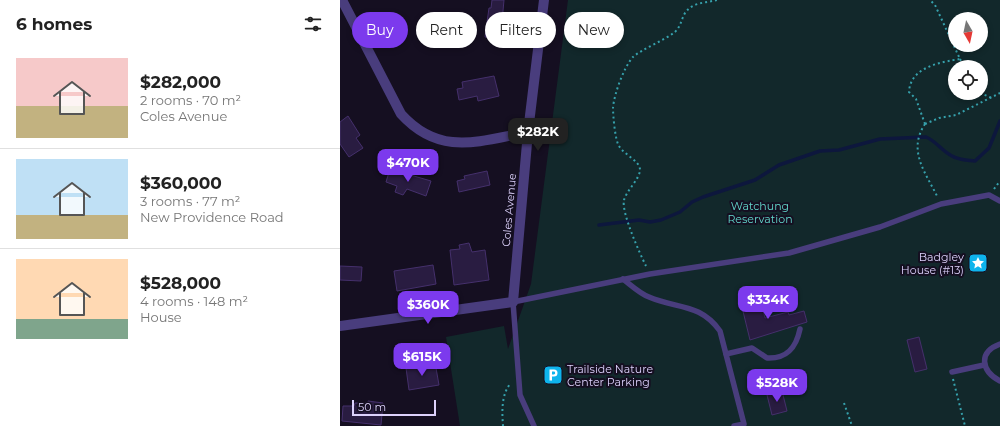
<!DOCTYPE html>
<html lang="en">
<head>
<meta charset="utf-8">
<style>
	body { margin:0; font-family:Montserrat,sans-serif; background:#f2f2f2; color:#222; height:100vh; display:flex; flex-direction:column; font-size:15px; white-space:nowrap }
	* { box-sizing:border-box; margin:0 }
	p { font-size:13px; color:#767676 }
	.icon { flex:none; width:22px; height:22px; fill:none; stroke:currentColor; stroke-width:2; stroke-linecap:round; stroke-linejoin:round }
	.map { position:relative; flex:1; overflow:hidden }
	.details { display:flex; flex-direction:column; background:#fff; width:340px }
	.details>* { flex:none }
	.banner { position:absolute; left:12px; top:12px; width:380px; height:36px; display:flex; gap:8px }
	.needle { width:26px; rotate:171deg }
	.controls { position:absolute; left:608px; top:12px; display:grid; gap:8px }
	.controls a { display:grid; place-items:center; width:40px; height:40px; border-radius:50%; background:#fff; box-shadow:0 2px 6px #0003; font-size:20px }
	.scale { position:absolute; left:12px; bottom:10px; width:84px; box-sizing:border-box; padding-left:4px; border:2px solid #ddd2fc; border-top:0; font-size:11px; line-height:14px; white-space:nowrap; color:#ddd2fc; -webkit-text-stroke:3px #150f21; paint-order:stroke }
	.price { position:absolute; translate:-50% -34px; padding:0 9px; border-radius:8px; background:#7c3aed; color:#fff; font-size:13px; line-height:26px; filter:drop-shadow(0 1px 2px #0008) }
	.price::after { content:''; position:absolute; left:50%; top:24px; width:12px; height:9px; margin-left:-6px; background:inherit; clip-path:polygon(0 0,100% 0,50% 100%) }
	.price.on { background:#222; color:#fff }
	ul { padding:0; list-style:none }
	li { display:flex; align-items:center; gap:12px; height:100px; padding:0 16px }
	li+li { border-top:1px solid #e0e0e0 }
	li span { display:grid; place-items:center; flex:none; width:112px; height:80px; border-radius:0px; color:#555 }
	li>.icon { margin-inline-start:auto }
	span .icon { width:48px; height:48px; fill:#fffc; stroke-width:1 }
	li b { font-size:17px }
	h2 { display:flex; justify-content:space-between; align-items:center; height:48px; padding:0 16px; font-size:17px }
	.tag { padding:0 14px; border-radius:18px; background:#fff; box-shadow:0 2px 6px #0003; font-size:14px; line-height:36px }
	.tag.on { background:#7c3aed; color:#fff }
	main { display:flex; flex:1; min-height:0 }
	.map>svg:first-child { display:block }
	.green { fill:#12282b; fill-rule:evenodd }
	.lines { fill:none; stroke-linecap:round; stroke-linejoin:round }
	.stream { stroke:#0d173d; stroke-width:3.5 }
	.building { fill:#291c41; stroke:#45306c }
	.path { stroke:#36a1ac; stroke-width:2; stroke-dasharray:2 3; stroke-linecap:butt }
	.service { stroke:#493d7d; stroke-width:5.5 }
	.minor { stroke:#493d7d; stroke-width:10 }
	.tertiary { stroke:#493d7d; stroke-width:10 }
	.labels { text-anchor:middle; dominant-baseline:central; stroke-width:4; stroke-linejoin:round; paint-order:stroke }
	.park-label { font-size:11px; fill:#63d8cc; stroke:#150f21 }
	.street-label { font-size:11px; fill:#ddd2fc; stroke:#150f21 }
	.poi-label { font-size:11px; fill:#ddd2fc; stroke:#150f21; text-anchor:end }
</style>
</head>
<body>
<main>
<section class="details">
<h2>6 homes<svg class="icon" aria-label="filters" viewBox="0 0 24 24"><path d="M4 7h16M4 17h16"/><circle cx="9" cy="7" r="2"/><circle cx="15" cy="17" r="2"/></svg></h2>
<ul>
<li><span style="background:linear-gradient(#f6c9c9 60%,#c2b280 0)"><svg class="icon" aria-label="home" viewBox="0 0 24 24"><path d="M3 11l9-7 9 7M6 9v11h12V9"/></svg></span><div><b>$282,000</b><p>2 rooms · 70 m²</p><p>Coles Avenue</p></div></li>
<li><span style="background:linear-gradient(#bfe0f5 70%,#c2b280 0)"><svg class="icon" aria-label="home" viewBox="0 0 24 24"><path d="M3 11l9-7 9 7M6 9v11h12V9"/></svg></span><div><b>$360,000</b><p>3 rooms · 77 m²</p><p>New Providence Road</p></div></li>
<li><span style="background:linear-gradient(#ffd9b3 75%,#7fa58c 0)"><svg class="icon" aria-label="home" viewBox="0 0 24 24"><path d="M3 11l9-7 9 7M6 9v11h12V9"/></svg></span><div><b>$528,000</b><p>4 rooms · 148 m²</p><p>House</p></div></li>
</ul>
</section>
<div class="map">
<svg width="660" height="426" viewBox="0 0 660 426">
	<rect width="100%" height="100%" fill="#150f21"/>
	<path class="green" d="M228,0H660V426H120L106,337L164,326L168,349L191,284ZM615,19H641V45H615ZM615,67H641V93H615Z"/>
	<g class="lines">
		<path class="stream" d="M259,225L299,220L310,222L321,220L340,212L352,202L363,197L415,180L439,165L480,151L499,150L540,139L586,137C596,141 602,151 612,156C618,160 628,160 635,161L649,148L660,121"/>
	</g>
	<g class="building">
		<path d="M152,0H164L161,33L158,32L157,38L145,37L149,8H151Z"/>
		<path d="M154,76L159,96L138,101L137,96L119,100L117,89L123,88L122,82Z"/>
		<path d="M8,116L20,135L16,138L23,148L9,157L0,144V122Z"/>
		<path d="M50,169L91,181L86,196L67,189L63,195L55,192L57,186L46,182Z"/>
		<path d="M147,171L150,185L119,192L117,181L125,179L124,176Z"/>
		<path d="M129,243L132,252L145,250L149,280L114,285L110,250L120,249L119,245Z"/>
		<path d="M93,265L96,284L57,291L54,271Z"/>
		<path d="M0,266L22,267L21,281L0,280Z"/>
		<path d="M420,298L425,318L448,312L449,315L464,311L467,322L410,340L401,303Z"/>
		<path d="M579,337L587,369L575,372L567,340Z"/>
		<path d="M84,365L85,369L96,368L99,385L69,390L66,368Z"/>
		<path d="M442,391L447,411L432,415L427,395Z"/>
		<path d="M28,401L43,403L41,425L2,421L3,406H14L15,403H28Z"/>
	</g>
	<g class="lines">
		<g class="path">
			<path d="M620,59L624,67"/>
			<path d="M640,93L652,98"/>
			<path d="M585,124L576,99L569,92C570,67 601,62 620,59L595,5L590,0"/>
			<path d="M585,124C567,151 586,173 598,198"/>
			<path d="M585,124L599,118L616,115L660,93"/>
			<path d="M654,189L660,181"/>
			<path d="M306,266C300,254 281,212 284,200C287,190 298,181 300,171C301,161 284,155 279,146C275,140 273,115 273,108C274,94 284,67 293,57C302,49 323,41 335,32C341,26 341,20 345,13C352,2 366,3 377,0"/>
			<path d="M613,379L625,426"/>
			<path d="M504,403L512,426"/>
			<path d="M163,426C162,412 161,394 171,383"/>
		</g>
		<g class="service">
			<path d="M283,279C291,285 299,293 309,297C337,309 360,303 380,331L404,424L394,426"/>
			<path d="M660,344C638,352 641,371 660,381"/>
			<path d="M386,354L412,348L427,358C447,359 456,348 460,329"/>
			<path d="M612,372L644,365"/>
			<path d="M194,426L180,395L173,302L310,274L449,253L540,227L601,204L649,195L660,201"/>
		</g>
		<path class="minor" d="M2,0L61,114C100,157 139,141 188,132"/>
		<path class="tertiary" d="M0,326L173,302L188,132L204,0"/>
	</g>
	<defs>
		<g id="sight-square" transform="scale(1)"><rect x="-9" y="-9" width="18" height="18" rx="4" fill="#0eb4ec" stroke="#150f21"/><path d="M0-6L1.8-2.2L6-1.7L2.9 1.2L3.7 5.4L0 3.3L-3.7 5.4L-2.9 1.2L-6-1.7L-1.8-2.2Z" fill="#fff"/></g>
		<g id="parking-square" transform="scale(1)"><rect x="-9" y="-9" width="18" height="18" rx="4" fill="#0eb4ec" stroke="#150f21"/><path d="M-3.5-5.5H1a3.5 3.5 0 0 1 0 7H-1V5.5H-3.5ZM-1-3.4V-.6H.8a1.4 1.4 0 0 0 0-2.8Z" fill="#fff"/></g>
	</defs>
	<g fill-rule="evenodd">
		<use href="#sight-square" x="638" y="263"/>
		<use href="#parking-square" x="213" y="375"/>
	</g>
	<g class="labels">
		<g class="park-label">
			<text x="420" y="206">Watchung<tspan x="420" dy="13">Reservation</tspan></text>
		</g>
		<g class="street-label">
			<text transform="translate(169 210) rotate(-85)">Coles Avenue</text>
		</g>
		<g class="poi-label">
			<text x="624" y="257">Badgley<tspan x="624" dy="13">House (#13)</tspan></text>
			<text x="227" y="369" text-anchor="start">Trailside Nature<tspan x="227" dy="13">Center Parking</tspan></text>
		</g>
	</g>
</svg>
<div class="controls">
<a><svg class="needle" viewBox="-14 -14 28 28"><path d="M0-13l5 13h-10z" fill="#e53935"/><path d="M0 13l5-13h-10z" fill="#767676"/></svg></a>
<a><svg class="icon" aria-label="locate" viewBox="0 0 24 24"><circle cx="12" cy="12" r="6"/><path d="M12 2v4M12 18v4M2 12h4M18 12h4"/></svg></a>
</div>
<div class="scale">50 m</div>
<b class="price on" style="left:198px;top:152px">$282K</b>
<b class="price" style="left:68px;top:183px">$470K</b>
<b class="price" style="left:428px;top:320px">$334K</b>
<b class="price" style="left:88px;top:325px">$360K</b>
<b class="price" style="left:82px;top:377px">$615K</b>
<b class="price" style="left:437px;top:403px">$528K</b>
<div class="banner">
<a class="tag on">Buy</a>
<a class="tag">Rent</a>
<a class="tag">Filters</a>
<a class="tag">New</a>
</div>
</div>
</main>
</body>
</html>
